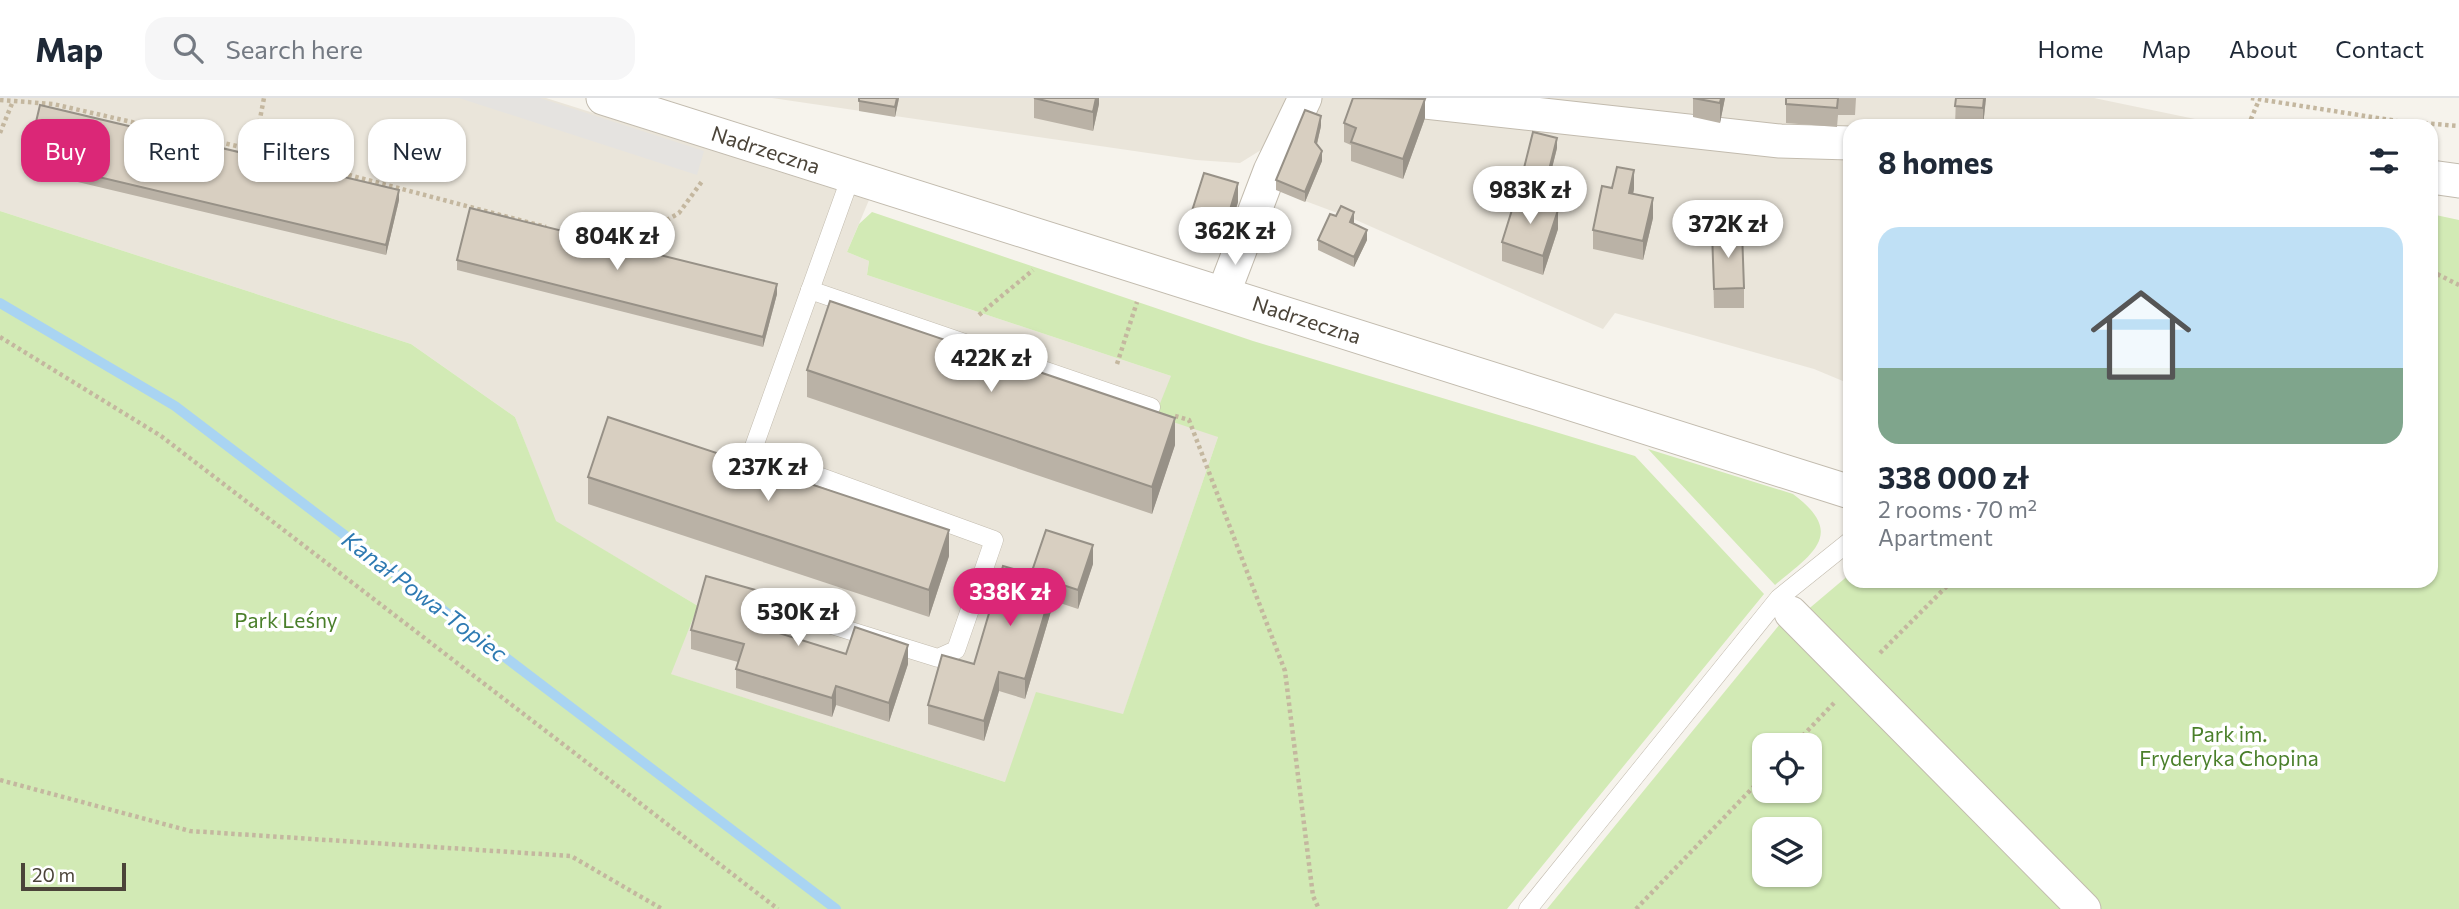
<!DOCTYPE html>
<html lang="en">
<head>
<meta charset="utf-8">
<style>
	body { margin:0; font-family:Commissioner,sans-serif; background:#f6f6f7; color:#1f2937; height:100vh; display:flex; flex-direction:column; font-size:26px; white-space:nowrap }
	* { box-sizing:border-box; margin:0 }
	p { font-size:23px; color:#747a83 }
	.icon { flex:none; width:38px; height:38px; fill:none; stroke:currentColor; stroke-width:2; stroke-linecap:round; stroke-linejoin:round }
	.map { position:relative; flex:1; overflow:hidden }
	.panel { position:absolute; left:1843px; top:21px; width:595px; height:469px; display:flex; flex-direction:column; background:#fff; border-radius:21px; box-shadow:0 2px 5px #0004 }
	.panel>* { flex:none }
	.top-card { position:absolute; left:21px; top:21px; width:665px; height:63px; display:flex; gap:14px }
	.buttons { position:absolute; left:1752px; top:635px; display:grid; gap:14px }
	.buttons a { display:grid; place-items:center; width:70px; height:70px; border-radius:14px; background:#fff; box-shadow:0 2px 5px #0004; font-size:35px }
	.scale { position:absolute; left:21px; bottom:18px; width:105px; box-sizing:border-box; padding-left:7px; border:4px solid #4b4439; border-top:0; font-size:19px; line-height:24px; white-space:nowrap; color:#4b4439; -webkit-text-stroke:5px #fff; paint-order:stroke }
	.price { position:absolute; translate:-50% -60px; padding:0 16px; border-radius:24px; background:#fff; color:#222; font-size:23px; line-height:46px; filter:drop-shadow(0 2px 4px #0008) }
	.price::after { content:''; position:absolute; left:50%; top:42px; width:21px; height:16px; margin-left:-10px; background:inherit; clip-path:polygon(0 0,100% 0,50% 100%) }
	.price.selected { background:#db2777; color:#fff }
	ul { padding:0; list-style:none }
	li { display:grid; align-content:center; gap:14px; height:371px; padding:0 35px }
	li span { display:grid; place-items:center; height:217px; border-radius:21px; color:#555 }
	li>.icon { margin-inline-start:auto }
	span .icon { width:126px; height:126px; fill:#fffc; stroke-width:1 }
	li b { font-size:30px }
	h2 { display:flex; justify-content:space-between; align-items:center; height:84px; padding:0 35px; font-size:30px }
	.pill { padding:0 24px; border-radius:21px; background:#fff; box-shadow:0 2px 5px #0004; font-size:24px; line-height:63px }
	.pill.selected { background:#db2777; color:#fff }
	header { display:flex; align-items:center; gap:42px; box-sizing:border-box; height:98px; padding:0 35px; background:#fff; border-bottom:2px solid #e0e1e3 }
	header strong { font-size:33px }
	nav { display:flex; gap:38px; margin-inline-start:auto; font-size:24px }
	.search { width:490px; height:63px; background:#f6f6f7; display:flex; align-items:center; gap:18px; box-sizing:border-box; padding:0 24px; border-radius:21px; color:#747a83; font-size:26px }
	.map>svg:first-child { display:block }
	.residential { fill:#eae5da }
	.green { fill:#d2eab5; fill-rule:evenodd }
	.parking { fill:#e5e3e0 }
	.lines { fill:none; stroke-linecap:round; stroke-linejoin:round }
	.stream { stroke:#a9d4f2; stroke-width:10 }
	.lane-casing { stroke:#c2bbae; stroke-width:19 }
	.street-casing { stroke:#c2bbae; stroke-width:35 }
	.path { stroke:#c4b79f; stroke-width:4.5; stroke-dasharray:3.5 3.5; stroke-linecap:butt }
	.lane { stroke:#fff; stroke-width:18 }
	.street { stroke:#fff; stroke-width:33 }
	.wall { fill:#bab2a6 }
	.shaded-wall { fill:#979187 }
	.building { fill:#d8cfc1; stroke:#979187; stroke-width:2 }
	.labels { text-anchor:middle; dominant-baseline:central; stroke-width:7; stroke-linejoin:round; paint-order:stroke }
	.street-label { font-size:21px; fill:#4b4439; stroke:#fff }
	.park-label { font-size:21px; fill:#4a7f2a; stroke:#fff }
	.water-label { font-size:23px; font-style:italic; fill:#2e7ab2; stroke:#fff }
</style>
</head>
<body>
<header>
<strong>Map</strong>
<div class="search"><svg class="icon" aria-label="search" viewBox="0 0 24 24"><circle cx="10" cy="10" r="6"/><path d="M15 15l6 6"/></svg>Search here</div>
<nav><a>Home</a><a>Map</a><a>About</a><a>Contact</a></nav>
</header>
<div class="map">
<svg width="2459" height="811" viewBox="0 0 2459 811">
	<rect width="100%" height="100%" fill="#f6f3ec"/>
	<g class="residential">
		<path d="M0,0H546L869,102L847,154L869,163L867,177L1171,278L1218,339L1123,617L1005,684L670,576L698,508L555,423L515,319L411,246L0,113Z"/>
		<path d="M772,0H2094L2219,26V28H1850V286L1814,271L1615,215L1603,231L1356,122L1276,92L1288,65L1261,52L1240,65L1196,62Z"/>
	</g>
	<g class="green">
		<path d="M0,113L411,246L515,319L556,423L698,508L671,576L1005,684L1036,594L1123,616L1218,339L1155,318L1171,278L867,177L869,163L847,154L859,126L872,114L1253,243L1635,358L1764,496L1507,811H0Z"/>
		<path d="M2431,116L2459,122V811H1547L1784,521L1805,514L1850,476V483H2431ZM1764,648H1810V693H1764ZM1764,732H1810V777H1764Z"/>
		<path d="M1648,351L1793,396C1847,436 1812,456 1775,487Z"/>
	</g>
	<path class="parking" d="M459,0H540L704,53L697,77Z"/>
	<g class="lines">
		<path class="stream" d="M0,205L175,308L836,811"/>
		<g class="lane-casing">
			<g id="lane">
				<path d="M810,192L1151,309"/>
				<path d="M780,511L938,560L956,552L994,442L752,354L851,78"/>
				<path d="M1528,811L1779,500L1850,443"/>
			</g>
		</g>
		<g class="street-casing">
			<g id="street">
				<path d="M603,0L1850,394"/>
				<path d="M1389,0L1780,43L1850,45"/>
				<path d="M2431,79L2459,83"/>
				<path d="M1224,194L1270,73L1305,0"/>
				<path d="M1791,515L2084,811"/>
			</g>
		</g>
		<g class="path">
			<path d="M2251,0L2397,23L2459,28"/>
			<path d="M0,2L53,6L254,52L546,129"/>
			<path d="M2248,28L2259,2"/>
			<path d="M0,35L13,3"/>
			<path d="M254,52L264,0"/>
			<path d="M618,148L621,149L679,115L703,82"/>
			<path d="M2431,173L2459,187"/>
			<path d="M979,217L1033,172"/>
			<path d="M0,239L161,338L778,811"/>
			<path d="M1117,266L1137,204"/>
			<path d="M1175,318L1189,322L1285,573L1313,798L1319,811"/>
			<path d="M1880,555L1952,483"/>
			<path d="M1793,648L1834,605"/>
			<path d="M0,682L190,733L571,758L662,811"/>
			<path d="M1636,811L1764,678"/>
		</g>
		<use href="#lane" class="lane"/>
		<use href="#street" class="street"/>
	</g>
	<g class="wall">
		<path d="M859,0H899L895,19L859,13Z"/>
		<path d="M1034,0H1099V6L1093,33L1034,20Z"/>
		<path d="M1693,0H1725L1720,25L1693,19Z"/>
		<path d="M1786,0H1856L1855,17H1838L1837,29L1786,25Z"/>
		<path d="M1956,0H1986L1983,28L1955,27Z"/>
		<path d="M1425,20L1403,81L1351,63V47L1344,44V25Z"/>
		<path d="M1321,28L1317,46L1322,63L1305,104L1276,92V82Z"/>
		<path d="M1557,50L1545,98L1521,92V82Z"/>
		<path d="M27,62L399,102L386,157L27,72Z"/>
		<path d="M1612,90L1634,91L1633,96L1653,120L1643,162L1593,151V132Z"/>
		<path d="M1238,104L1223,154L1206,149V139L1191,135V116Z"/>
		<path d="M1336,118L1354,124V125L1367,142L1354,169L1318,152V142Z"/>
		<path d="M1558,131L1543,177L1502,163V144Z"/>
		<path d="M1712,134L1744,190V210H1714Z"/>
		<path d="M457,162L777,196L763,249L457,172Z"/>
		<path d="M807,272L1175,347L1152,416L807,299Z"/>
		<path d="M588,379L949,458L929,519L588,406Z"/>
		<path d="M1093,466L1078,511L1054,503L1025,601L999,593L984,643L928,626V607L974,566L1031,476Z"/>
		<path d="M759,512L755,527L846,556L908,566L889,624L836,607L832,619L736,590V571L738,564L691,551V532Z"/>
	</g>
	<g class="shaded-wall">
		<path d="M897,0H899L895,19V9Z"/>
		<path d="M1096,0H1099V6L1093,33V14Z"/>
		<path d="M1721,0H1725L1720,25V5Z"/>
		<path d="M1984,0H1986L1983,28V10Z"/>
		<path d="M1425,1V20L1403,81V61Z"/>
		<path d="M1321,18V28L1315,54V44Z"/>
		<path d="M1557,40V50L1545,98V88Z"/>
		<path d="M1322,53V63L1305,104V94Z"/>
		<path d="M1634,72V91L1629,115V95Z"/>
		<path d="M1238,85V104L1223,154V135Z"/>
		<path d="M399,92V102L386,157V147Z"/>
		<path d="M1653,100V120L1643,162V143Z"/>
		<path d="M1558,112V131L1543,177V158Z"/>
		<path d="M1354,114V124L1350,134V124Z"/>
		<path d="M1367,132V142L1354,169V159Z"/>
		<path d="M777,186V196L763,249V239Z"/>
		<path d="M1175,320V347L1152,416V389Z"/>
		<path d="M949,432V458L929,519V492Z"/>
		<path d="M1093,447V466L1078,511V492Z"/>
		<path d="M1054,484V503L1025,601V581Z"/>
		<path d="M759,493V512L750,545V526Z"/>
		<path d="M908,547V566L889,624V605Z"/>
		<path d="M999,574V593L984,643V623Z"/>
		<path d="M836,588V607L832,619V600Z"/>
	</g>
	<g class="building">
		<path d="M859,0H897L895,9L859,3Z"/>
		<path d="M1034,0H1096L1093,14Z"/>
		<path d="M1353,0L1425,1L1403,61L1351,44L1356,30L1344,25Z"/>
		<path d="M1693,0H1721L1720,5Z"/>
		<path d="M1786,0H1838L1837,10L1786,6Z"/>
		<path d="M1956,0H1984L1983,10L1955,8Z"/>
		<path d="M40,7L399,92L386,147L27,62Z"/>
		<path d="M1305,12L1321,18L1315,44L1322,53L1305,94L1276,82Z"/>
		<path d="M1533,34L1557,40L1545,88L1521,82Z"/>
		<path d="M1617,69L1634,72L1629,95L1653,100L1643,143L1593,132L1602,88L1612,90Z"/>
		<path d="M1204,75L1238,85L1223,135L1206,130L1209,121L1191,116Z"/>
		<path d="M1516,99L1558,112L1543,158L1502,144Z"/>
		<path d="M1341,108L1354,114L1350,124L1367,132L1354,159L1318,142L1330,116L1336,118Z"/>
		<path d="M470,110L777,186L763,239L457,162Z"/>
		<path d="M1742,133L1744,190L1714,191L1712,134Z"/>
		<path d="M830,203L1175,320L1152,389L807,272Z"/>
		<path d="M608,319L949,432L929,492L588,379Z"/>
		<path d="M1046,432L1093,447L1078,492L1054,484L1025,581L999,574L984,623L928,607L942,557L974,566L1003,468L1031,476Z"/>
		<path d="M706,478L759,493L750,526L846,556L855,529L908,547L889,605L836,588L832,600L736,571L744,546L691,532Z"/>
	</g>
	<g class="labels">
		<g class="street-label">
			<text transform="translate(766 51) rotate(18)">Nadrzeczna</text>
			<text transform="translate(1307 221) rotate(18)">Nadrzeczna</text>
		</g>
		<g class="park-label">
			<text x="286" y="521">Park Leśny</text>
			<text x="2229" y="635">Park im.<tspan x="2229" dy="24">Fryderyka Chopina</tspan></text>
		</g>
		<g class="water-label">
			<text transform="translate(425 498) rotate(37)">Kanał Powa-Topiec</text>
		</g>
	</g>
</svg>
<div class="buttons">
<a><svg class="icon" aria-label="locate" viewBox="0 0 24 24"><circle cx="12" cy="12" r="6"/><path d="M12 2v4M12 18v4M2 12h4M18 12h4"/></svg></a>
<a><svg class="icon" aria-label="layers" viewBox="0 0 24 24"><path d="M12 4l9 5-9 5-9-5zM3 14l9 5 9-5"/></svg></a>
</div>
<div class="scale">20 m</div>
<b class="price" style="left:1530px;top:128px">983K zł</b>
<b class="price" style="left:1728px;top:162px">372K zł</b>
<b class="price" style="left:1235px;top:169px">362K zł</b>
<b class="price" style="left:617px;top:174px">804K zł</b>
<b class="price" style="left:991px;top:296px">422K zł</b>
<b class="price" style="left:768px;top:405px">237K zł</b>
<b class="price selected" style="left:1010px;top:530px">338K zł</b>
<b class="price" style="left:798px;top:550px">530K zł</b>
<div class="top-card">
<a class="pill selected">Buy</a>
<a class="pill">Rent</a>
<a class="pill">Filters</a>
<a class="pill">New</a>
</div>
<section class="panel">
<h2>8 homes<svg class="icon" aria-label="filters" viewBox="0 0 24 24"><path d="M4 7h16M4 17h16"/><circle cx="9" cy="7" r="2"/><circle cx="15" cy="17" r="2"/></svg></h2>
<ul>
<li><span style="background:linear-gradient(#bfe0f5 65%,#7fa58c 0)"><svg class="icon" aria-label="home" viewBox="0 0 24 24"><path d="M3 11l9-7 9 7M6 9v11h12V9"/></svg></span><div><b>338 000 zł</b><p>2 rooms · 70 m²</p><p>Apartment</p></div></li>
</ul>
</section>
</div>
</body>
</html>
